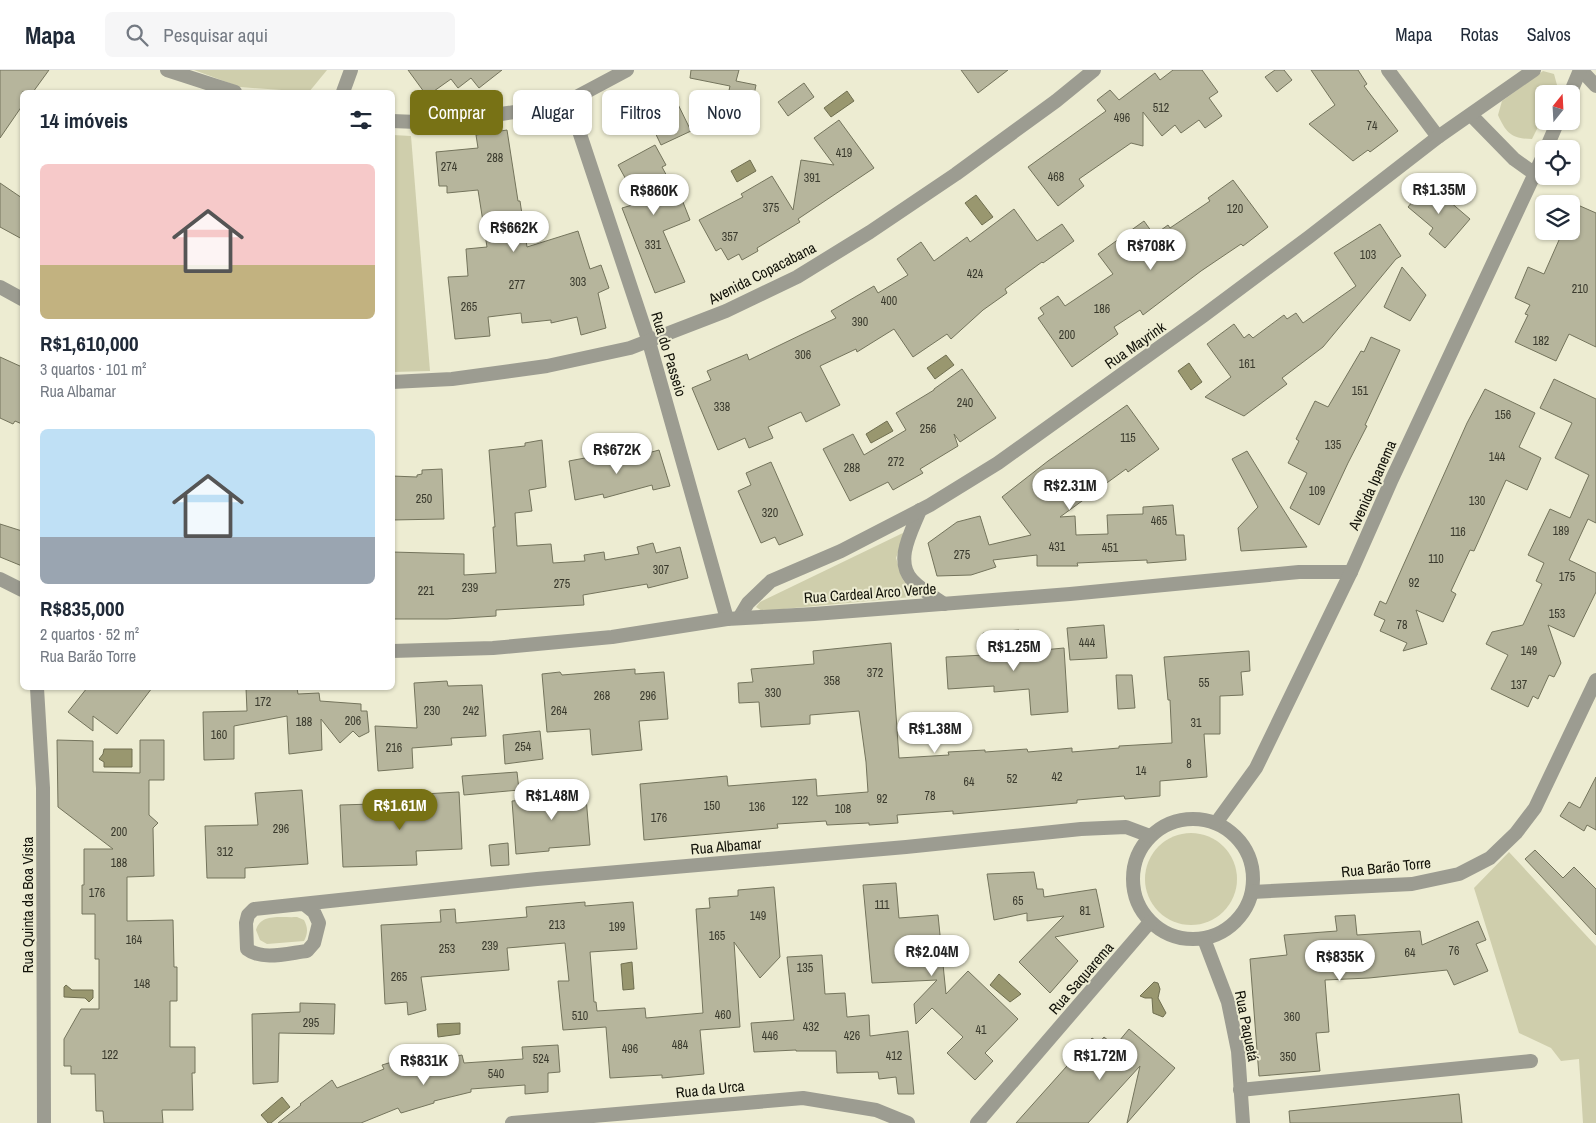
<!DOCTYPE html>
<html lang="pt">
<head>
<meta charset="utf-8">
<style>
	body { margin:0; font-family:"Archivo Narrow",sans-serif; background:#f6f6f7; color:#1f2937; height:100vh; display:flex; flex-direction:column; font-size:19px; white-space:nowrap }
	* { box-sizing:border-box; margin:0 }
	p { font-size:16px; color:#747a83 }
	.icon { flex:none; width:28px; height:28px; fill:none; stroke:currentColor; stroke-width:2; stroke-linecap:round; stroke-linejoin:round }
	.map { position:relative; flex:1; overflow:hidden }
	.panel { position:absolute; left:20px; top:20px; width:375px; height:600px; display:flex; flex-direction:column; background:#fff; border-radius:8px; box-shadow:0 1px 4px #0004 }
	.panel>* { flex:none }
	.banner { position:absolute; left:410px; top:20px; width:475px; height:45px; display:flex; gap:10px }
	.needle { width:32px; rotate:18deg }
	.controls { position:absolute; left:1535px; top:15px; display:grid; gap:10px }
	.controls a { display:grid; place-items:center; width:45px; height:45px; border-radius:8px; background:#fff; box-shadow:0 1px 4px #0004; font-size:25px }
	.price { position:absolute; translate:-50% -42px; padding:0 11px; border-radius:18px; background:#fff; color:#222; font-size:16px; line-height:32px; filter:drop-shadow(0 1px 2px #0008) }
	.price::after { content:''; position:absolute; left:50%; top:30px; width:15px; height:11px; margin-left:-8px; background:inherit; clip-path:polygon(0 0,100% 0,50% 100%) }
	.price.active { background:#787215; color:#fff }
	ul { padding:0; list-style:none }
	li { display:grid; align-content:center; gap:10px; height:265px; padding:0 20px }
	li span { display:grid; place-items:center; height:155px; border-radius:8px; color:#555 }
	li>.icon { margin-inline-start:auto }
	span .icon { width:90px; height:90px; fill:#fffc; stroke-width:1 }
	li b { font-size:21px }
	h2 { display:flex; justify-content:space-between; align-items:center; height:60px; padding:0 20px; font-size:21px }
	.tag { padding:0 18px; border-radius:8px; background:#fff; box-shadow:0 1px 4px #0004; font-size:18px; line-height:45px }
	.tag.active { background:#787215; color:#fff }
	header { display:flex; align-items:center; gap:30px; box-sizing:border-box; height:70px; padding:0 25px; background:#fff; border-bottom:1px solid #e0e1e3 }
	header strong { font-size:24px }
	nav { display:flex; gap:28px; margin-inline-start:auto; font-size:18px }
	.search { width:350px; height:45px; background:#f6f6f7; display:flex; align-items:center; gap:12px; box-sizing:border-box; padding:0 18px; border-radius:8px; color:#747a83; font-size:19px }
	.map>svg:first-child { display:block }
	.green { fill:#cfceac }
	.water { fill:#99976f; stroke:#706f50 }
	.building { fill:#b6b59c; stroke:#74745c }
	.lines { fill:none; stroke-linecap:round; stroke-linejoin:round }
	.minor { stroke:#9c9c91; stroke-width:14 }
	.labels { text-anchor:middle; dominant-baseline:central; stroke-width:4; stroke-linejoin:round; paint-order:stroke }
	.number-label { font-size:12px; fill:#3b3b2e }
	.street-label { font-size:15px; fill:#121209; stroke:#edecd2 }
</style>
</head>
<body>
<header>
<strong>Mapa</strong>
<div class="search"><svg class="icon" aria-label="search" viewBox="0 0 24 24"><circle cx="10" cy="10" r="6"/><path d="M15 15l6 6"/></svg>Pesquisar aqui</div>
<nav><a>Mapa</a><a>Rotas</a><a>Salvos</a></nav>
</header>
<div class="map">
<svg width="1596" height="1053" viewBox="0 0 1596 1053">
	<rect width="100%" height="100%" fill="#edecd2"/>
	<g class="green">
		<path d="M194,0H327L309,22L240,17Z"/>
		<path d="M1543,1L1554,4L1557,15L1553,24H1544V45L1532,69C1512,69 1506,63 1498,45L1502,31Z"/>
		<path d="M393,65L411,66L430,301L393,302Z"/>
		<path d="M905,462L896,488L903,510L922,526L762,541L756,537L760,532Z"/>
		<circle cx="1191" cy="809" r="46"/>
		<path d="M1509,782L1596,876V1053H1583L1579,989L1561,991L1551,978L1519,963L1474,818Z"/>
		<path d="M297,847L304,850C308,858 308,863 304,871L267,874L260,870L256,860C261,843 281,848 297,847Z"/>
	</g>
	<g class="water">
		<path d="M847,21L854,31L831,47L824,38Z"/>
		<path d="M750,90L756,101L737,112L731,101Z"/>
		<path d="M976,125L993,147L982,155L965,133Z"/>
		<path d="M946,285L954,295L935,309L927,298Z"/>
		<path d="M1189,293L1202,312L1191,320L1178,301Z"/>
		<path d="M887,351L893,361L871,373L866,364Z"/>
		<path d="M104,679H132V697H104V692L99,689L103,684Z"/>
		<path d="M632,892L634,919L623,920L621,894Z"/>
		<path d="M999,904L1021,924L1010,932L990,915Z"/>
		<path d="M1154,912L1158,913L1160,919L1158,928L1166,943L1163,947L1153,943L1152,928H1145L1140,926Z"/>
		<path d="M66,915L72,920H93V928L89,932L85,928L64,927V917Z"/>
		<path d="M460,953V964L438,967L437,954Z"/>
		<path d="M282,1027L290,1037L271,1053H268L261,1045Z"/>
	</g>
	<g class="building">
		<path d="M0,0H49L33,22H22V36L0,68Z"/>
		<path d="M408,0H502L479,18L471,8L458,18L451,9L427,26Z"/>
		<path d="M691,0H739L736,11L756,15L752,35L727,29L730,16L690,8Z"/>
		<path d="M961,0H1008L978,23Z"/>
		<path d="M1173,0H1202L1218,22L1209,28L1222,46L1205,58L1199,50L1181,63L1175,55L1162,66L1143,42V76L1131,73L1079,109L1084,116L1058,136L1028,97L1106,41L1097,30L1110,20L1119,30L1155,3L1160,10Z"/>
		<path d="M1275,0H1284L1292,10L1277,22L1265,7Z"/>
		<path d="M1311,0H1358L1367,14L1364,16L1398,61L1370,82L1368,80L1353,91L1309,54L1335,35Z"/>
		<path d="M804,13L814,27L788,46L778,32Z"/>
		<path d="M672,22L691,61L661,75L641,33L661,24L662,26Z"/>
		<path d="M839,50L874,98L798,149L800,152L757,178L758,181L742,190L739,184L728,190L721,178L716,181L699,150L743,127L741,124L772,106L793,140L801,90L834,95L814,68Z"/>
		<path d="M507,60L518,131H520L527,177L578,161L590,199L601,195L609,218L598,223L606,258L581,265L577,247L551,253V250L522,253L521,243L488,247L490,266L455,269L448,207L468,206L466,179L487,177L478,120L447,123V116H439L436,82L478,78L476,65Z"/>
		<path d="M655,75L666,95L662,97L676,123L679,122L690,150L663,161L685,212L655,223L622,138L639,133L618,95Z"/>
		<path d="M1233,110L1268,157L1243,176L1241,174L1201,201L1143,245L1140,240L1114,257L1118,264L1072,297L1038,248L1044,244L1040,238L1058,226L1065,236L1113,204L1098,184L1144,151L1154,165L1168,155L1170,158L1210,131L1208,128Z"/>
		<path d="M0,113L22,128V169L0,157Z"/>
		<path d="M1428,113L1470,149L1445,178L1429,164L1433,158L1408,137Z"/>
		<path d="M1571,132L1596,143V277L1569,264L1556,291L1515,272L1528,245L1525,244L1530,235L1515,228L1528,197L1544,204L1563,161H1571Z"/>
		<path d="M1014,139L1037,171L1062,154L1074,171L1043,193L1042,192L1005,219L1007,223L983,240L951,269L947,264L913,287L894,259L857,282L856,279L820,296L840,335L806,352L801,342L768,357L773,368L749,378L745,368L718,380L692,318L711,310L707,301L747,284L749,290L836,248L831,241L874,216L878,223L908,205L897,189L921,172L934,191L967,167L970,172Z"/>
		<path d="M1380,154L1401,186L1396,189L1323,277L1282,308L1287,314L1244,346L1205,327L1231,307L1207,274L1234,254L1244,268L1249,264L1253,268L1284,245L1287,249L1296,243L1303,253L1356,216L1334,183Z"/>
		<path d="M1402,197L1426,225L1410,251L1384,237Z"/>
		<path d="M1371,267L1400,280L1365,355L1367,356L1348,393L1319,455L1290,438L1307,403L1288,393L1299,371L1296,369L1315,331L1328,337L1361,281L1364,282Z"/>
		<path d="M0,287L22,297V354L15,351L13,354L0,348Z"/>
		<path d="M962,299L996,348L960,372L954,364L958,376L920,399L923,403L893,420L888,412L850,431L823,379L853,364L864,385L906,360L896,343L934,320V319Z"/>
		<path d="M1554,309L1596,329V453L1588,449L1569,490L1596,503V522L1574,567L1548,555L1561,593L1554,607L1549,605L1538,629L1533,626L1528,637L1491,619L1508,585L1486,574L1492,562L1523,555L1542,514L1536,511L1544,493L1528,485L1550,439L1570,448L1589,405L1555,388L1572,353L1540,338Z"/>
		<path d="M1485,319L1535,343L1519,377L1541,388L1527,420L1506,410L1474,481L1470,480L1451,521L1456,524L1443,552L1416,540L1427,574L1403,581L1407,573L1380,561L1385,550L1374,545L1380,531L1386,534L1467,353Z"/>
		<path d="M1127,335L1159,379L1128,402L1126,399L1060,447L1075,446L1076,465L1108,464L1107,445L1143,444V437L1173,435L1176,465H1184L1186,490L1147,493V490L1077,493L1078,496H1037V485L993,490L996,497L971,505L937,506L928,473L957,452L980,446L989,475L1031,465L1002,427L1048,391Z"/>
		<path d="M542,370L546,417L529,420L532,441L515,443L517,476L551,474L553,493L585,491L584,485L604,482L605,490L639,484L637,477L653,473L656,483L680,477L688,508L648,518L647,514L583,525L584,535L496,540V546L447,549H392V482L464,484V505L496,503L493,457H495L489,380L525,376V373Z"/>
		<path d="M659,380L670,416L653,420L652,415L604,428L603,424L575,430L569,391L606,384L607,389L621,385L623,390Z"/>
		<path d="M1247,381L1276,428L1307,477L1241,481L1238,458L1258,437L1232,389Z"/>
		<path d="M771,392L803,465L779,475L775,467L761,473L738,421L751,415L746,403Z"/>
		<path d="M442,399L444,449L392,450V406L417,407V405L422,404V400Z"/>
		<path d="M0,454L22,461V496L0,487Z"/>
		<path d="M1104,555L1107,588L1070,590L1067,558Z"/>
		<path d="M1019,560L1021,582L1064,578L1068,642L1031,645L1029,619L994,622V616L948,619L946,587L985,585L983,563Z"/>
		<path d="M891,573L899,688L949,685L948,682L985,680V682L1027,679L1028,682L1072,678V682L1119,678V676L1172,673L1170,630H1168L1164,587L1249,581L1250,601L1241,602L1243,625L1220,626V664H1204L1207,707L1160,711V726L1125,729L1124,726L1077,730V733L953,744V741L897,745L898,753L869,755V753L827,755L826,751L777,754L778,758L644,770L640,714L727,706L728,716L816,709L817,726L868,722L866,692L859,641L810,645V654L761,657L759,632L739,633L738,613L753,612L751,599L814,594L813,581Z"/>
		<path d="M635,599V604L664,602L668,649L639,651L642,680L592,685L590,659L547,662L542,604L560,602L562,605Z"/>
		<path d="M1116,605H1132L1135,638L1118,639Z"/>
		<path d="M447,611L448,616L482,615L486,666L451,668L452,675L412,678L413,698L378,701L375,656L417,658L414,613Z"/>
		<path d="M87,618H152L117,664L93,646V661L68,642Z"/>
		<path d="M246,618H297L298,624L319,623L320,631L361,634V641H367L369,662L359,667L353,661L340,673L321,649L322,680L289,684L287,646L234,656V689L204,690L203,642L247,641Z"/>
		<path d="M540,661L543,689L505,694L503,665Z"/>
		<path d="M57,670L93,671V702L140,703V670H164V710H149V745L158,753L153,758L154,806L127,807V851L173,850L174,897H177V931H170V977H195V1003H192L193,1040H162L163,1053H104L103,1041H96L95,1004H71V996H64V969L81,939H99V889H95V844H82V815H84V779H113L58,737Z"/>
		<path d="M517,702L519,720L464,725L462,706Z"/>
		<path d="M1596,707V760L1587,755L1584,761L1560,746L1569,732L1580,738Z"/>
		<path d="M585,715L590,775L549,778V781L516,784L512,731L556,727L555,717Z"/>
		<path d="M302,720L308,794L245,798V808H207L205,756L258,755L255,723Z"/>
		<path d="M459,722L462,779L416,781L417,795L343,797L340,735L373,734V737L423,734V724Z"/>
		<path d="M508,773L509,795L491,796L489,775Z"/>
		<path d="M1535,780L1563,808L1574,797L1596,819V865L1525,789Z"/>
		<path d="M1034,802L1037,819H1043L1044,827L1096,819L1104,857L1055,867L1078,891L1050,923L1019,892L1064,846L1027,851V843L994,850L987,804Z"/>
		<path d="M896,813L899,848L938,845L946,924L968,901L1018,949L985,983L993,991L975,1010L947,983L963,967L932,938L916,954L914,934L937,910L872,913L863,815Z"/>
		<path d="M774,817L780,887L760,908L734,872L740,957L700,960L704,1004L662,1008V1005L610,1008L606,957L563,960L558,911H569L565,873L507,878L509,900L421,907L426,940L408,945L407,932L385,934L381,855L441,852L440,840L455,839L456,853L527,847L526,837L585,832V836L633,832L637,879L590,882L594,932H596L597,941L645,938L646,948L703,943L696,839L710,838L709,828L738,826V820Z"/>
		<path d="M1355,845L1357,865L1420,861L1422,875L1478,851L1486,870L1476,874L1488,901L1454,915L1447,900L1369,908L1325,910L1329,962L1316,963L1320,1001L1259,1006L1250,889L1287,885L1284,865L1337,861L1335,846Z"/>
		<path d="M822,885L825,924L845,923L847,947L869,945L870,966L908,961L914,1024H898L896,1007L879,1009L878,1002L837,1003L836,981H796V980L754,982L751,953L794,950L787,887Z"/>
		<path d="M300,933L335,934L334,964L279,963L278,1012L253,1014L252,944L300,942Z"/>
		<path d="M1129,959L1175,998L1127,1053L1140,996L1088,1053H1016L1092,968L1099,973L1104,967L1115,976Z"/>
		<path d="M558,975L560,1002L548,1003V1022L525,1024V1015L471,1019V1022L434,1031V1033L401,1043L398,1038L361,1053H278L301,1035L300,1034L332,1010L337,1018L384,999L382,995L425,982L427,993L462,985L464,993L523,989L522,977Z"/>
		<path d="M1459,1024L1462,1053H1290L1289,1041Z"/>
	</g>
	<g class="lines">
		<g class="minor">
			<path d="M167,0L235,22"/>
			<path d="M1388,0L1438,67"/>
			<path d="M1581,0L1596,16"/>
			<path d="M343,22L351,0"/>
			<path d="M1570,24L1580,0"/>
			<path d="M569,31L649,272L727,549"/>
			<path d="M1471,45L1514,89L1535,104"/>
			<path d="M392,51L442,53L521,41L569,31L627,0"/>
			<path d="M1546,79L1558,51"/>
			<path d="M0,217L22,229"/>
			<path d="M392,312L452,309L547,296L630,278L726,241L797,207L870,162L956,104L1056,31L1094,0"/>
			<path d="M920,440C912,461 894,490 912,510C920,519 934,527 944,534"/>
			<path d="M0,509L22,520"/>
			<path d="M739,548L748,533L771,511L841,481L930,435L998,393L1203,246L1309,167L1438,67L1534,0"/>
			<path d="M392,581L493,578L612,567L727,549L814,544L1070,524L1299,502H1351"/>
			<path d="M37,618L43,718L44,1053"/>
			<circle cx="1193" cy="809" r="60"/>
			<path d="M1216,753L1256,698L1351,502L1392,409L1544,84"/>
			<path d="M1252,822L1412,814L1459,804L1490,788L1516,763L1535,738L1596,610"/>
			<path d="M304,834L314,842L319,853L314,873L307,881C289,883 262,891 247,879L246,853L248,845L254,839L537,809L906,777L1081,759L1126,757L1150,766"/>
			<path d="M1204,869L1228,932L1238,981L1243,1053"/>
			<path d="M1240,1020L1531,991"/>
			<path d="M512,1053L803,1028L876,1040L908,1053"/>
			<path d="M977,1053L1150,852"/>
		</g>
	</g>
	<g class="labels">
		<g class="number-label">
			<text x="1161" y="38">512</text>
			<text x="1122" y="48">496</text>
			<text x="1372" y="56">74</text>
			<text x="844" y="83">419</text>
			<text x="495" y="88">288</text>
			<text x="449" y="97">274</text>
			<text x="1056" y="107">468</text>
			<text x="812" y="108">391</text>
			<text x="771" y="138">375</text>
			<text x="1235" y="139">120</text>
			<text x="730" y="167">357</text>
			<text x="653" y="175">331</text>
			<text x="1368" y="185">103</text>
			<text x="975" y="204">424</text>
			<text x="578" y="212">303</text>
			<text x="517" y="215">277</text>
			<text x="1580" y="219">210</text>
			<text x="889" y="231">400</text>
			<text x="469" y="237">265</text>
			<text x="1102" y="239">186</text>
			<text x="860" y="252">390</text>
			<text x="1067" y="265">200</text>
			<text x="1541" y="271">182</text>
			<text x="803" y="285">306</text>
			<text x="1247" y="294">161</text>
			<text x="1360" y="321">151</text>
			<text x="965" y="333">240</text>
			<text x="722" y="337">338</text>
			<text x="1503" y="345">156</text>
			<text x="928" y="359">256</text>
			<text x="1128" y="368">115</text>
			<text x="1333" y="375">135</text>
			<text x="1497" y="387">144</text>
			<text x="896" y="392">272</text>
			<text x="852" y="398">288</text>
			<text x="1317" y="421">109</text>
			<text x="424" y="429">250</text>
			<text x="1477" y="431">130</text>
			<text x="770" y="443">320</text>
			<text x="1159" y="451">465</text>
			<text x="1561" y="461">189</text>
			<text x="1458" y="462">116</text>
			<text x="1057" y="477">431</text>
			<text x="1110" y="478">451</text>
			<text x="962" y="485">275</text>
			<text x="1436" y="489">110</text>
			<text x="661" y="500">307</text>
			<text x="1567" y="507">175</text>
			<text x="1414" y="513">92</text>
			<text x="562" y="514">275</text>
			<text x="470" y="518">239</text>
			<text x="426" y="521">221</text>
			<text x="1557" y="544">153</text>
			<text x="1402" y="555">78</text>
			<text x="1087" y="573">444</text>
			<text x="1529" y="581">149</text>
			<text x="875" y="603">372</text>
			<text x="832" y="611">358</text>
			<text x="1204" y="613">55</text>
			<text x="1519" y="615">137</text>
			<text x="773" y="623">330</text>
			<text x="602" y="626">268</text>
			<text x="648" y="626">296</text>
			<text x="263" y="632">172</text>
			<text x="432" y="641">230</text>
			<text x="471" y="641">242</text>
			<text x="559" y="641">264</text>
			<text x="353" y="651">206</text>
			<text x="304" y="652">188</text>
			<text x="1196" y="653">31</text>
			<text x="219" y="665">160</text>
			<text x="523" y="677">254</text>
			<text x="394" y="678">216</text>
			<text x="1189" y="694">8</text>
			<text x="1141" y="701">14</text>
			<text x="1057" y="707">42</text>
			<text x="1012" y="709">52</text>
			<text x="969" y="712">64</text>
			<text x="930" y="726">78</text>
			<text x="882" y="729">92</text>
			<text x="800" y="731">122</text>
			<text x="712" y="736">150</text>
			<text x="757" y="737">136</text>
			<text x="843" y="739">108</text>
			<text x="659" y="748">176</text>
			<text x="281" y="759">296</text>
			<text x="119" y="762">200</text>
			<text x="225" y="782">312</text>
			<text x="119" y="793">188</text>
			<text x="97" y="823">176</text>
			<text x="1018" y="831">65</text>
			<text x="882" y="835">111</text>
			<text x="1085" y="841">81</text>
			<text x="758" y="846">149</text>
			<text x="557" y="855">213</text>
			<text x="617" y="857">199</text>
			<text x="717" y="866">165</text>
			<text x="134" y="870">164</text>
			<text x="490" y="876">239</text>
			<text x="447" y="879">253</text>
			<text x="1454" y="881">76</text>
			<text x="1410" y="883">64</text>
			<text x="805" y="898">135</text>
			<text x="399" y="907">265</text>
			<text x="142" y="914">148</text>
			<text x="723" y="945">460</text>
			<text x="580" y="946">510</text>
			<text x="1292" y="947">360</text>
			<text x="311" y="953">295</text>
			<text x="811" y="957">432</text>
			<text x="981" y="960">41</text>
			<text x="770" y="966">446</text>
			<text x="852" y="966">426</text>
			<text x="680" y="975">484</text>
			<text x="630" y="979">496</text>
			<text x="110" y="985">122</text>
			<text x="894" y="986">412</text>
			<text x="1288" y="987">350</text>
			<text x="541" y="989">524</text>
			<text x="496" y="1004">540</text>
		</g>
		<g class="street-label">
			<text transform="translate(762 203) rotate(-27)">Avenida Copacabana</text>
			<text transform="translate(1135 275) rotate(-35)">Rua Mayrink</text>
			<text transform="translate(669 284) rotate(73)">Rua do Passeio</text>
			<text transform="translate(1372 415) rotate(-66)">Avenida Ipanema</text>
			<text transform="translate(870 523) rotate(-4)">Rua Cardeal Arco Verde</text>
			<text transform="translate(726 776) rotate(-5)">Rua Albamar</text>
			<text transform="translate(1386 797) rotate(-6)">Rua Barão Torre</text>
			<text transform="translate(27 835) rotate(-90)">Rua Quinta da Boa Vista</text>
			<text transform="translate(1081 908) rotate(-49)">Rua Saquarema</text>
			<text transform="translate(1247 956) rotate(79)">Rua Paquetá</text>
			<text transform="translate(710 1019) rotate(-6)">Rua da Urca</text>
		</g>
	</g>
</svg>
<div class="controls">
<a><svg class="needle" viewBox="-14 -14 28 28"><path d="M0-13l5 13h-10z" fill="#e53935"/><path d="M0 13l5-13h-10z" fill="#747a83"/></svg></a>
<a><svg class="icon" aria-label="locate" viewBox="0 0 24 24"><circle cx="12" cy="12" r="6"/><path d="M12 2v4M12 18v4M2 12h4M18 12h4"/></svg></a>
<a><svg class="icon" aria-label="layers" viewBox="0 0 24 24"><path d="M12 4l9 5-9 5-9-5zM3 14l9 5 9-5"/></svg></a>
</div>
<b class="price" style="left:1439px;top:145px">R$1.35M</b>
<b class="price" style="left:654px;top:146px">R$860K</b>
<b class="price" style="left:514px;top:183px">R$662K</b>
<b class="price" style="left:1151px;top:201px">R$708K</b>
<b class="price" style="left:617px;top:405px">R$672K</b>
<b class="price" style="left:1070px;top:441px">R$2.31M</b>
<b class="price" style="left:1014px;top:602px">R$1.25M</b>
<b class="price" style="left:935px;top:684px">R$1.38M</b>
<b class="price" style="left:552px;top:751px">R$1.48M</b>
<b class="price active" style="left:400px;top:761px">R$1.61M</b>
<b class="price" style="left:932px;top:907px">R$2.04M</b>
<b class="price" style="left:1340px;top:912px">R$835K</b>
<b class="price" style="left:1100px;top:1011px">R$1.72M</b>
<b class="price" style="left:424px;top:1016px">R$831K</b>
<div class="banner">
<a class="tag active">Comprar</a>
<a class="tag">Alugar</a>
<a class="tag">Filtros</a>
<a class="tag">Novo</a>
</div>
<section class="panel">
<h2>14 imóveis<svg class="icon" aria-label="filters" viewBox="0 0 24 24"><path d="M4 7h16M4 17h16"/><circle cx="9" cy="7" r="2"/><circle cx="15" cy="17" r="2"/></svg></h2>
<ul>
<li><span style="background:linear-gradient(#f6c9c9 65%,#c2b280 0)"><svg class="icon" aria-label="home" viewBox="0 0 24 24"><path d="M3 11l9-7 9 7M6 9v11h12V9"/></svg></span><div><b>R$1,610,000</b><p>3 quartos · 101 m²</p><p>Rua Albamar</p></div></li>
<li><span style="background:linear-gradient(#bfe0f5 70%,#9aa5b1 0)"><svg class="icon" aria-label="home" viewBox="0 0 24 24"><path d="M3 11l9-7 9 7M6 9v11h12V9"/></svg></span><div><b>R$835,000</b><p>2 quartos · 52 m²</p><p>Rua Barão Torre</p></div></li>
</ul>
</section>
</div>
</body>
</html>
